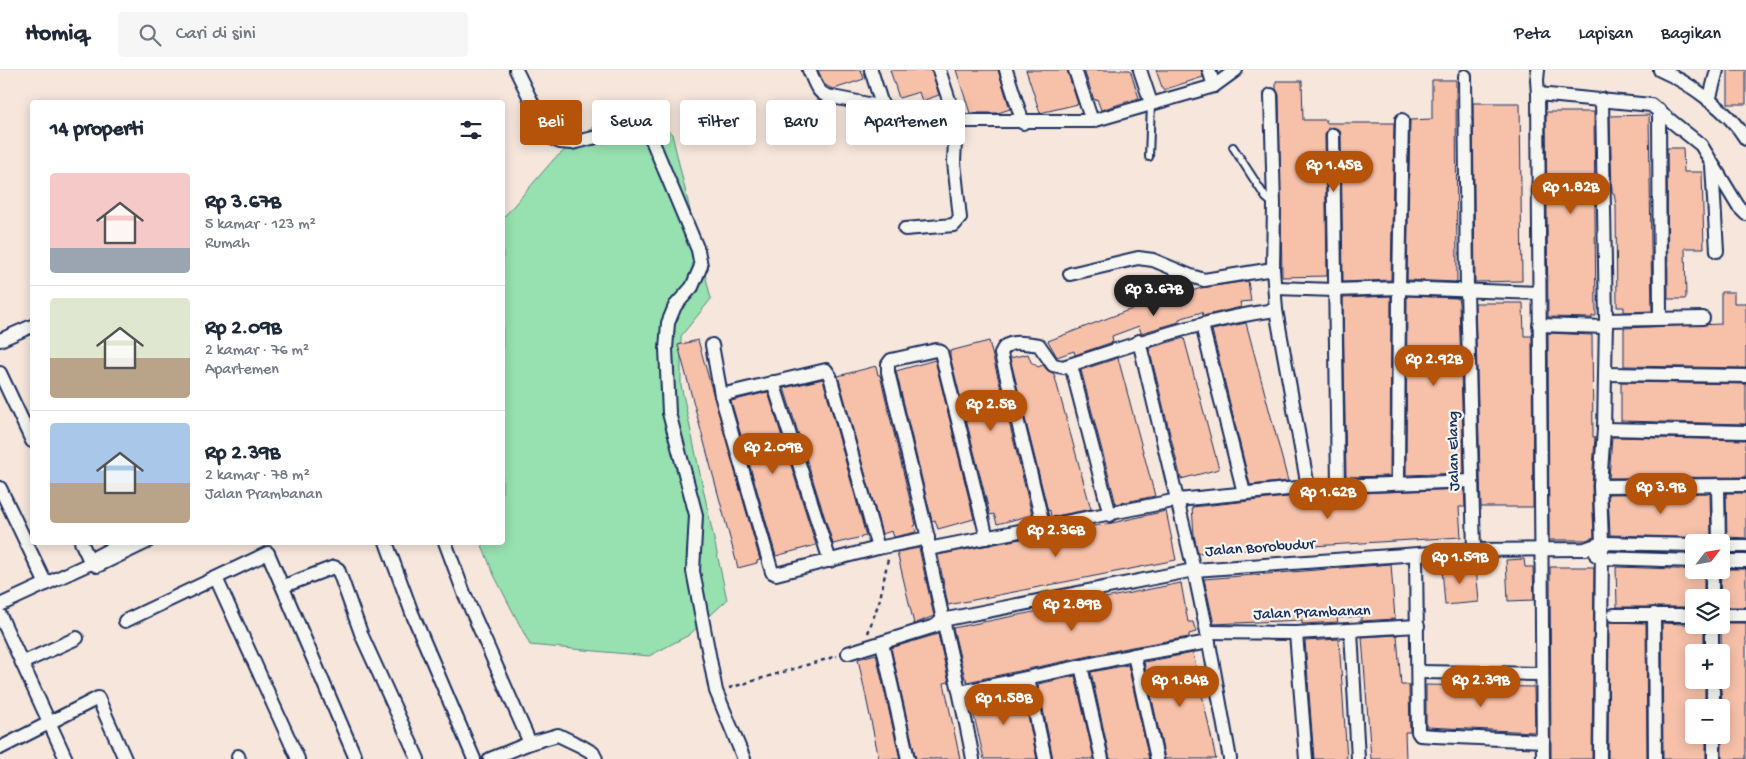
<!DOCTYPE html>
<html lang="id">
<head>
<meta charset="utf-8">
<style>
	body { margin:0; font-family:"Gochi Hand",sans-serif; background:#f6f6f7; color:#1f2937; height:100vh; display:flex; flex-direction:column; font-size:19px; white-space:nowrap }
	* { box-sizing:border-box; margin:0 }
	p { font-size:16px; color:#747a83 }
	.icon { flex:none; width:28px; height:28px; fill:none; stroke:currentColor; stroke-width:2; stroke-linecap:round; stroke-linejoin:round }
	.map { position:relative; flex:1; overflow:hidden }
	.sheet { position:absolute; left:30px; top:30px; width:475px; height:445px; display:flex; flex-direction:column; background:#fff; border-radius:5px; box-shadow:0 2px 12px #0003 }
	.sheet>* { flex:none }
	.banner { position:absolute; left:520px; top:30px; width:475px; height:45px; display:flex; gap:10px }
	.needle { width:32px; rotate:59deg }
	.fabs { position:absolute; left:1685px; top:464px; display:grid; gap:10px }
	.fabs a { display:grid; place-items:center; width:45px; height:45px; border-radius:5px; background:#fff; box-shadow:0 2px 12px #0003; font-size:25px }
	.price { position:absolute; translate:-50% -42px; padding:0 11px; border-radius:18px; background:#b45309; color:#fff; font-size:16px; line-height:32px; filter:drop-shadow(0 1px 2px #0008) }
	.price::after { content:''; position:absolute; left:50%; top:30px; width:15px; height:11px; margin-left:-8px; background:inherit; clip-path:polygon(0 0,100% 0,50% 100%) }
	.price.selected { background:#222; color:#fff }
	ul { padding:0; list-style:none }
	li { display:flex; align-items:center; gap:15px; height:125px; padding:0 20px }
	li+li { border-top:1px solid #e0e1e3 }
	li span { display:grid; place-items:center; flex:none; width:140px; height:100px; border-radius:5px; color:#555 }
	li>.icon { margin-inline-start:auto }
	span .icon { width:60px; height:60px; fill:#fffc; stroke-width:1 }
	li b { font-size:21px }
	h2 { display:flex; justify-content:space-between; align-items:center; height:60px; padding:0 20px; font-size:21px }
	.pill { padding:0 18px; border-radius:5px; background:#fff; box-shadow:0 2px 12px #0003; font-size:18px; line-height:45px }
	.pill.selected { background:#b45309; color:#fff }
	header { display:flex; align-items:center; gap:30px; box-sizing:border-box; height:70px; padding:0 25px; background:#fff; border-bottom:1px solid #e0e1e3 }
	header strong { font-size:24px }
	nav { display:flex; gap:28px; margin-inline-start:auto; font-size:18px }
	.search { width:350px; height:45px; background:#f6f6f7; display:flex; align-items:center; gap:12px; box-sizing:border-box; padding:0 18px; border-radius:5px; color:#747a83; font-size:19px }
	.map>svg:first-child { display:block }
	.green { fill:#97e0af; stroke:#598886 }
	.building { fill:#f6c0a9; stroke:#1b2f5e }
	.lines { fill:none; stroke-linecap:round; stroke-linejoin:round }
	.service-casing { stroke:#1b2f5e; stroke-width:10 }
	.minor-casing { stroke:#1b2f5e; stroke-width:16 }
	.path { stroke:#1b2f5e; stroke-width:2.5; stroke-dasharray:4 4; stroke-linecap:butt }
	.service { stroke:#f6f6f2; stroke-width:6 }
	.minor { stroke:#f6f6f2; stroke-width:12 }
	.labels { text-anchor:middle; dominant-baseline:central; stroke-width:4.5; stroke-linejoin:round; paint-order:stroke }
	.street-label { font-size:16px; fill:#1b2f5e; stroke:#f6f6f2 }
</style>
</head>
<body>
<header>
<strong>Homiq</strong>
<div class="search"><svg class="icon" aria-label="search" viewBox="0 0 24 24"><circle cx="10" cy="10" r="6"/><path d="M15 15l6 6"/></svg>Cari di sini</div>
<nav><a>Peta</a><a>Lapisan</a><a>Bagikan</a></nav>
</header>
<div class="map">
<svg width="1746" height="689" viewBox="0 0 1746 689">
	<rect width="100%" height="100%" fill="#f6e6dc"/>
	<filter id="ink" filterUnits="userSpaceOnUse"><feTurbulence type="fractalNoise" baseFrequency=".02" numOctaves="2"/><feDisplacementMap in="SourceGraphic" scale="10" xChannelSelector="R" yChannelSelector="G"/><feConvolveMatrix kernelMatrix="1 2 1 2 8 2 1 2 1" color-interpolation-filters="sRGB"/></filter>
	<g filter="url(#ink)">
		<path class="green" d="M646,42L672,64L711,229L681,266V315L727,530L689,565L649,586L530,575L494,505L481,473L502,472L503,148L554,89L600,52Z"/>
		<g class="building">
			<path d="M818,0H861L864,9L834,19L830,18L824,14Z"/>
			<path d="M890,0H931L939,25L922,31L919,22L899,28Z"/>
			<path d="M956,0H998L1010,39L998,43H970Z"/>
			<path d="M1026,0H1067L1078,34L1040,43Z"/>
			<path d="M1084,0H1130L1139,28L1101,40L1097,29L1094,30Z"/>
			<path d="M1156,0H1201L1203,7L1163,20Z"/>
			<rect x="1728" y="0" width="18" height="34"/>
			<path d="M1432,10H1456L1457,212L1407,210L1410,50L1432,49Z"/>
			<path d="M1276,11H1302L1303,50H1326V53H1394L1391,210L1343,212L1341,65L1340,60L1333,57L1328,58L1325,65L1327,206L1282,207L1279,25L1276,19Z"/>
			<path d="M1473,33H1520L1522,211L1475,212Z"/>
			<path d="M1546,42H1594L1596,246H1592V248L1548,247Z"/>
			<path d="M1649,45L1652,241L1624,242V237H1617L1616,136L1614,123H1612L1610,46Z"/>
			<path d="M1667,78H1683L1684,102H1702L1704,178H1685L1686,229H1668Z"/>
			<path d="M1248,211L1251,231L1240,232L1241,237L1203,246L1202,242L1179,249V252L1141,263L1139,256L1112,266L1113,272L1075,285L1074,281L1057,287L1048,271L1142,235L1143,237L1201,218Z"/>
			<path d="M1721,222H1734V233H1746V298L1624,296V258L1721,254Z"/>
			<path d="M1391,226L1390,406L1346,407L1343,228Z"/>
			<path d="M1407,226L1458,228L1459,233L1464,403L1406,405Z"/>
			<path d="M1475,233H1523L1524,266H1532L1533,437H1481Z"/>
			<path d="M1246,253L1261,309L1288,411L1250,415L1212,260Z"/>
			<path d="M1548,263L1592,265L1593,367H1595L1592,416L1594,467L1586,470H1549Z"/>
			<path d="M1184,268L1219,399L1181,409L1149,278Z"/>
			<path d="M698,270L760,490L757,491V493L738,498L678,275Z"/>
			<path d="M989,271L1032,445L997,454L994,444L990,445L950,286V281Z"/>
			<path d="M1028,284L1031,292L1038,297L1043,295L1047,300L1054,304L1091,439L1051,447L1050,440L1048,441L1010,288Z"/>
			<path d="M1118,288L1155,426L1116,434L1081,300Z"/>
			<path d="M935,290L974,449L938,459L935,450L932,451L896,301Z"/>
			<path d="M876,296L878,305H880L916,455L914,456L916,462L894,467L892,461L882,464L838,306Z"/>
			<path d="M823,309L866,466L833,474L784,318Z"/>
			<path d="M1621,312L1746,314V354L1621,351Z"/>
			<path d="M768,322L816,475L776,486L731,331Z"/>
			<path d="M1612,367L1746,370V407L1609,408Z"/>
			<path d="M1464,419L1465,437H1459L1461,467L1198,483L1194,465L1192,437L1306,425Z"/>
			<path d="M1710,423L1711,468L1610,465L1608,424Z"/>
			<path d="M1726,423H1746V468L1727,467Z"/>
			<path d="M1166,441L1176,490L948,535L938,485L1041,465L1045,466L1050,463L1112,453Z"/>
			<path d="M919,478L934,546L914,554L897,482Z"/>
			<path d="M1524,489L1525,497H1533L1534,530L1508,531L1506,490Z"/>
			<path d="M1391,494L1395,549L1361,551V546L1337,548L1338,552L1302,554V550L1214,554L1204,509Z"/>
			<path d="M1476,496L1479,532L1445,535L1442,498Z"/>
			<path d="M1550,497H1594L1592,689H1551Z"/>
			<path d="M1616,497L1704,500V528H1694V537H1617Z"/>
			<path d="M1721,499H1746V537H1722V528H1720Z"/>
			<path d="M1181,513L1188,552H1193L1196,562L1189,564V567L1132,577L967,612L966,608H965L953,558Z"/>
			<path d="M1609,552L1646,553L1647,689H1608Z"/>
			<path d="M1662,553L1704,555V582H1694V610H1705V638H1694V665H1706V689H1663Z"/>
			<path d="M1721,553H1746V689H1722Z"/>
			<path d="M938,564L949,612L944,613L960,689H916L891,578Z"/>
			<path d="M1397,565L1401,615H1409L1410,662H1405L1406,689H1371L1362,567Z"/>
			<path d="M1339,569L1347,689H1314L1305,571Z"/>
			<path d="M1193,583L1216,689H1165L1144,592Z"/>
			<path d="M876,584L900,689H879L858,589Z"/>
			<path d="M1128,595L1149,689H1110L1091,602Z"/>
			<path d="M1075,606L1094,689H1053L1038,614Z"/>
			<path d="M1426,615L1534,617L1535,662L1426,657Z"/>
			<path d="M1022,617L1037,689H984L970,628Z"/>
		</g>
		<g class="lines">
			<g class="service-casing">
				<g id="service">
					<path d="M1233,77L1266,128L1273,134"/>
					<path d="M1149,87L1151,34"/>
				</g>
			</g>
			<g class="minor-casing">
				<g id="minor">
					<path d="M516,0L549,67L560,72L572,73L634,58L649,63L698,180L701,196L692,217L675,236L668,253L666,279L669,343L696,445L693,501L716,621L744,689"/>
					<path d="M809,0C814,10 816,22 827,26L956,51H1092L1214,16L1236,0"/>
					<path d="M871,0L883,38"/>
					<path d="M1006,0L1023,53"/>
					<path d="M1075,0L1092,51"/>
					<path d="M1140,0L1151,33"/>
					<path d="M1209,0L1214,16"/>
					<path d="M1538,0L1537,10L1538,24L1543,689"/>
					<path d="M1660,0C1690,13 1729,41 1746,69"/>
					<path d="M1465,6L1467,220L1474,480"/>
					<path d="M1538,24L1651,35L1701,75L1738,136L1746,144"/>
					<path d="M1271,25L1274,135L1273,199L1276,240L1308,417"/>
					<path d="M1709,31L1717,0"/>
					<path d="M1659,40L1660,248"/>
					<path d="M1333,65L1338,416"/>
					<path d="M1712,95L1717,181"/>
					<path d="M905,159L954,155L960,148L954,92L956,51L939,0"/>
					<path d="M1070,204L1138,188L1153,190L1191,206L1204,210L1273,199"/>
					<path d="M1276,218L1334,220L1399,218L1539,223"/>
					<path d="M1606,250L1703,248"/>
					<path d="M1202,255L1244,423"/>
					<path d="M1539,255L1606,257"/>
					<path d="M0,270L32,256"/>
					<path d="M1139,271L1194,500L1207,562L1230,689"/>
					<path d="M712,275L721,325L772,502L776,504L878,478L928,468"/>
					<path d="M1071,295L1110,445"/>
					<path d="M0,303L32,371"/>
					<path d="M1606,304L1746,306"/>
					<path d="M773,312L830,491"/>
					<path d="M721,325L826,300L830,306L878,478"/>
					<path d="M1604,359L1746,362"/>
					<path d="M1398,412L1399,218L1402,50"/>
					<path d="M1718,415L1719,472"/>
					<path d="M1600,416L1746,415"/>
					<path d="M0,418L46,514"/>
					<path d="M1044,458L1001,284C1005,268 1026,273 1039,275L1053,295L1063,297C1133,275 1203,249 1276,240"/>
					<path d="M81,472L91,493L97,496L147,472"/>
					<path d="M386,472L412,543L474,689"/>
					<path d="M445,472L464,523L530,673"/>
					<path d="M1721,476H1746"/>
					<path d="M928,479L1178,430L1308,417L1472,411"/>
					<path d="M1416,485L1418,662L1420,665L1435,666L1543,671"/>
					<path d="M1596,485L1601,488L1694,491"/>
					<path d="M1721,491H1746"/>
					<path d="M216,508L298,689"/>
					<path d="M284,516L334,497L338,499L362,566L418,689"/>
					<path d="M1712,528V500"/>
					<path d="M0,535L91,493L95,487L124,472"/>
					<path d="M1654,544L1655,689"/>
					<path d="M0,545L66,689"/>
					<path d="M1614,545H1694"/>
					<path d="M1721,545H1746"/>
					<path d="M125,551L268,483L356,689"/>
					<path d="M1712,555V582"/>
					<path d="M1351,561L1358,689"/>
					<path d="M1207,562L1296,563L1418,556"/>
					<path d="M1296,563L1306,689"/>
					<path d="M882,573L908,689"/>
					<path d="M848,583L935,556L942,550L1194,500L1474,480L1585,479L1602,473L1694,475"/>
					<path d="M1134,585L1157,689"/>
					<path d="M22,593L77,568"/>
					<path d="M1081,596L1102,689"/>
					<path d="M1418,602L1541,604"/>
					<path d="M1028,608L1045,689"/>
					<path d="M1713,610V638"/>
					<path d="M960,622L1134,585L1209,572"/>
					<path d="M1714,665V689"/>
					<path d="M0,678L98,628L125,689"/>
					<path d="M238,686L239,689"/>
					<path d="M490,689L530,673L558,665L581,676L593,683L596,689"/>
					<path d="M973,689C960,619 942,550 928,479V468L888,302V294L891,290L936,280L941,282L987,468"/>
					<path d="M1600,689L1602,473L1600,416L1604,359L1606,250L1602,29"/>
				</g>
			</g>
			<g class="path">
				<path d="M868,563L880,529L888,489"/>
				<path d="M729,618L837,586"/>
			</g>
			<use href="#service" class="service"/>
			<use href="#minor" class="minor"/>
		</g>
	</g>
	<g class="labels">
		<g class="street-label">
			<text transform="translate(1455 381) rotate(-91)">Jalan Elang</text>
			<text transform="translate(1260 479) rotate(-4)">Jalan Borobudur</text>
			<text transform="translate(1312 544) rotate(-2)">Jalan Prambanan</text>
		</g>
	</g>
</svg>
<div class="fabs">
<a><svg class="needle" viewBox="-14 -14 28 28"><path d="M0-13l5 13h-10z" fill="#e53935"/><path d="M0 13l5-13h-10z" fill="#747a83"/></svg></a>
<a><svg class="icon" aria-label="layers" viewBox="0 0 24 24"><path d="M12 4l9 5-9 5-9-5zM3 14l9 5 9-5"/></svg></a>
<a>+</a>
<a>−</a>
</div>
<b class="price" style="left:1334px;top:123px">Rp 1.45B</b>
<b class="price" style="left:1571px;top:145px">Rp 1.82B</b>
<b class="price selected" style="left:1154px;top:247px">Rp 3.67B</b>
<b class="price" style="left:1434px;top:317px">Rp 2.92B</b>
<b class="price" style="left:991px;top:362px">Rp 2.5B</b>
<b class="price" style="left:773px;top:405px">Rp 2.09B</b>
<b class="price" style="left:1661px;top:445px">Rp 3.9B</b>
<b class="price" style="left:1328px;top:450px">Rp 1.62B</b>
<b class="price" style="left:1056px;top:488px">Rp 2.36B</b>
<b class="price" style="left:1460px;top:515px">Rp 1.59B</b>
<b class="price" style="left:1072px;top:562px">Rp 2.89B</b>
<b class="price" style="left:1180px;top:638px">Rp 1.84B</b>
<b class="price" style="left:1481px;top:638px">Rp 2.39B</b>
<b class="price" style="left:1004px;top:656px">Rp 1.58B</b>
<div class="banner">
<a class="pill selected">Beli</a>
<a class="pill">Sewa</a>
<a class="pill">Filter</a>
<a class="pill">Baru</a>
<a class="pill">Apartemen</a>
</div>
<section class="sheet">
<h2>14 properti<svg class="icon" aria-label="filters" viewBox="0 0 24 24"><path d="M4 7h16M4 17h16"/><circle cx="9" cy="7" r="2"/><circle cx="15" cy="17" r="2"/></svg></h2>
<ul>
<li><span style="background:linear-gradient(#f6c9c9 75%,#9aa5b1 0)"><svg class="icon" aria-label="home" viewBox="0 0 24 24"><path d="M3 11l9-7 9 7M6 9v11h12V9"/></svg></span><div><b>Rp 3.67B</b><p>5 kamar · 123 m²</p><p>Rumah</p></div></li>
<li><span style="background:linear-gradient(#dfe7d0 60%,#b9a48a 0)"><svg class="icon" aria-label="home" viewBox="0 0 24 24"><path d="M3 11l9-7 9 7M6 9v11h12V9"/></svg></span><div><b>Rp 2.09B</b><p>2 kamar · 76 m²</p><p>Apartemen</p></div></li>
<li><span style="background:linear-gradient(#a9c7e8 60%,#b9a48a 0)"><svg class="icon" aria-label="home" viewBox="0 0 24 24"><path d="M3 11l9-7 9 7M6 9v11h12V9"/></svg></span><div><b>Rp 2.39B</b><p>2 kamar · 78 m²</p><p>Jalan Prambanan</p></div></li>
</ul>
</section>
</div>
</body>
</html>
